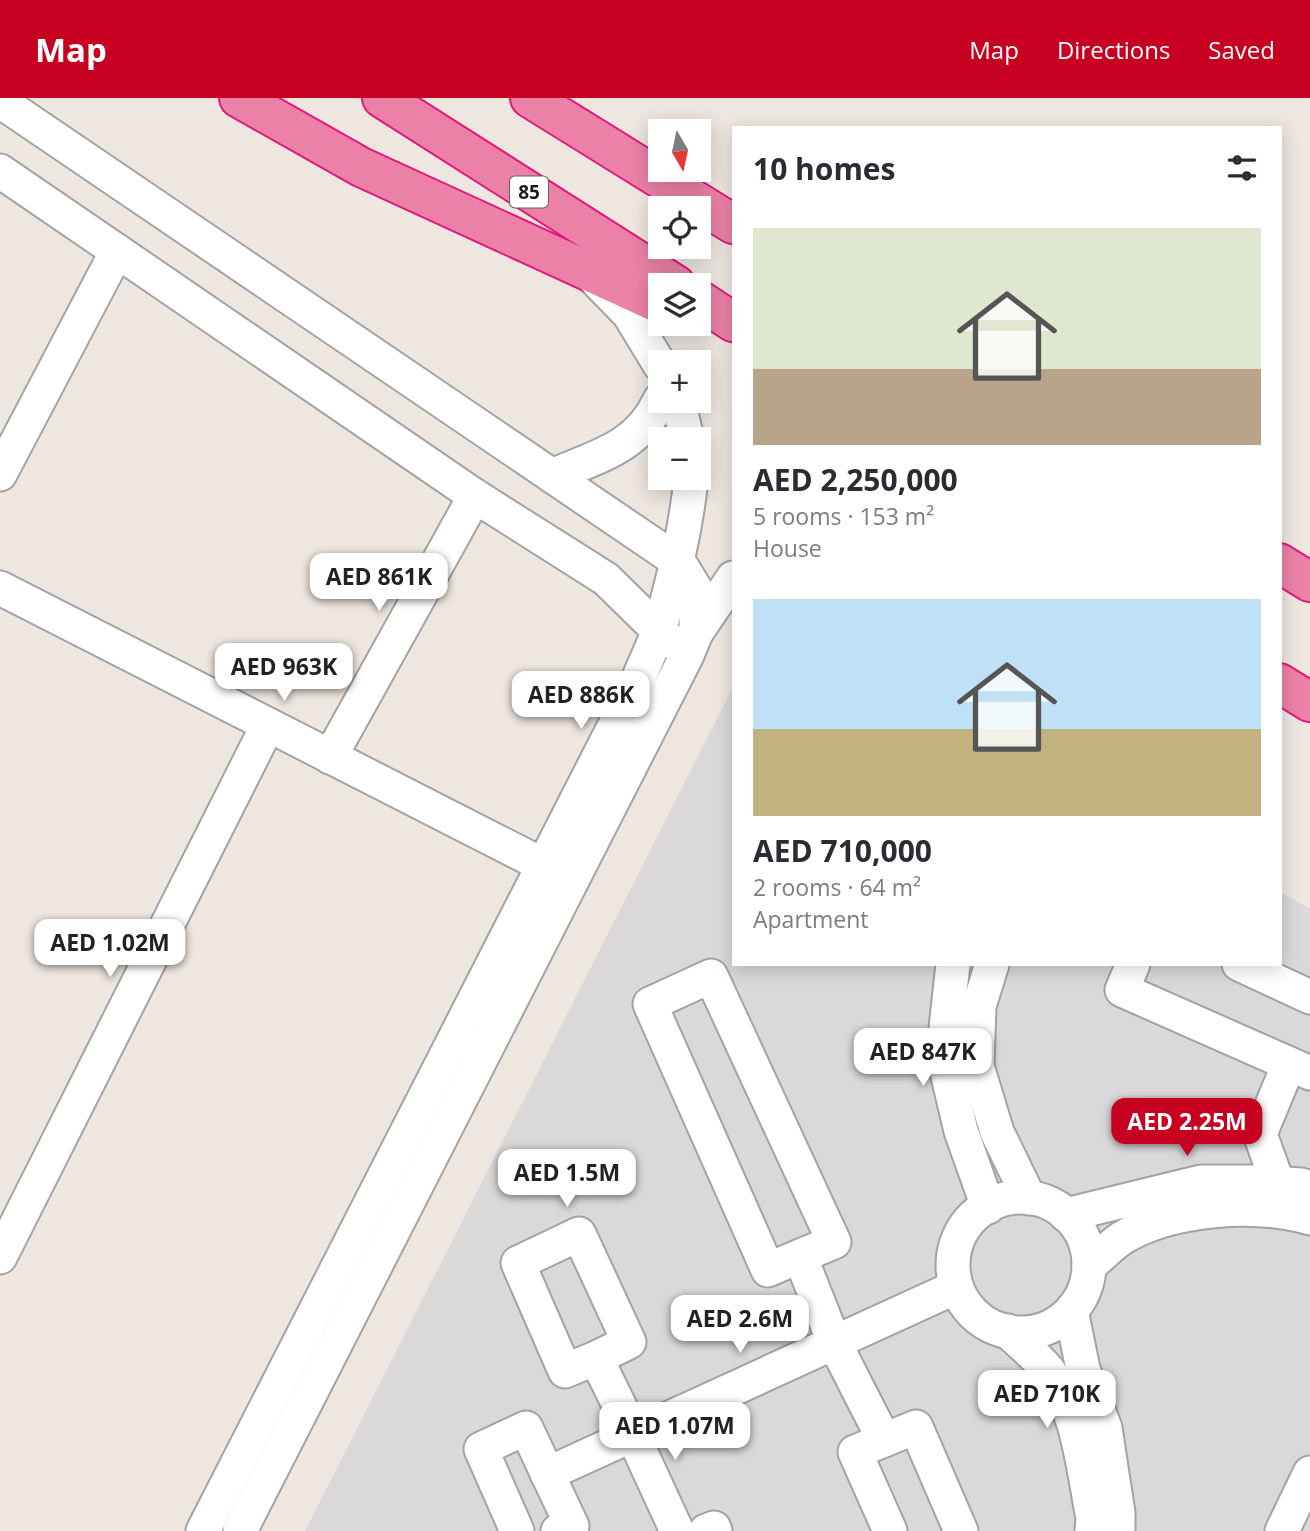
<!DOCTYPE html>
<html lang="en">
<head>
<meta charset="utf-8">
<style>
	body { margin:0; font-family:"Open Sans",sans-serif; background:#f2f2f3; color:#2b2b33; height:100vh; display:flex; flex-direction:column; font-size:26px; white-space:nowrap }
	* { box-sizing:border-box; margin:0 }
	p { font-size:23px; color:#7c7c81 }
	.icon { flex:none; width:38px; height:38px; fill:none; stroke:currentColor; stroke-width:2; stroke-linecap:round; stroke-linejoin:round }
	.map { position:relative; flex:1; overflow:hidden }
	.details { position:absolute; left:732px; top:28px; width:550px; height:840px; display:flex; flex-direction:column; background:#fff; border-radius:0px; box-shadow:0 4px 18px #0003 }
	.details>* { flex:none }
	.needle { width:46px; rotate:171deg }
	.fabs { position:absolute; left:648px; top:21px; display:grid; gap:14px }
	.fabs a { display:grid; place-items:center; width:63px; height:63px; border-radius:0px; background:#fff; box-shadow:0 4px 18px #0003; font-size:35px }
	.price { position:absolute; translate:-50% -60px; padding:0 16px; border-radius:14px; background:#fff; color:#222; font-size:23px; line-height:46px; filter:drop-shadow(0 2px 4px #0008) }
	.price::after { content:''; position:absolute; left:50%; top:42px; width:21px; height:16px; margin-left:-10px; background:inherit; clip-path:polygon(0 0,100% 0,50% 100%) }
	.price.active { background:#c70022; color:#fff }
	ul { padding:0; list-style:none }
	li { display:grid; align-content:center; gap:14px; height:371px; padding:0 21px }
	li span { display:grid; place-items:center; height:217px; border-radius:0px; color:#555 }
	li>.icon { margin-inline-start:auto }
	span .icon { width:126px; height:126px; fill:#fffc; stroke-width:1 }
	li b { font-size:30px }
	h2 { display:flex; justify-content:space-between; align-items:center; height:84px; padding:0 21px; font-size:30px }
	header { display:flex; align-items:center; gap:42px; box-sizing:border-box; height:98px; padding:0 35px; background:#c70022; color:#fff }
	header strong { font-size:33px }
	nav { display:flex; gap:38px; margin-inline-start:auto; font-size:24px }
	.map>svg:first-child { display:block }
	.residential { fill:#dad8d9 }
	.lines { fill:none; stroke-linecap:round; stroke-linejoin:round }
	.minor-casing { stroke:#a3a3a3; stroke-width:37 }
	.highway-casing { stroke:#e2177f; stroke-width:42 }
	.minor { stroke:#fff; stroke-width:33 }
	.highway { stroke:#ec81a7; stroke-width:38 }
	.labels { text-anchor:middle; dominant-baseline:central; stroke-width:5; stroke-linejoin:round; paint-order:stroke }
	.shield { fill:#fff; stroke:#606060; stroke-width:2 }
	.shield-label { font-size:19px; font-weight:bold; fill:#1c1c1c }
</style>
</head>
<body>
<header>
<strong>Map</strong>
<nav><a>Map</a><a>Directions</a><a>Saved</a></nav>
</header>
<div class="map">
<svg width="1310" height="1433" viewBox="0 0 1310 1433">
	<rect width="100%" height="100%" fill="#eee7e0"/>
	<path class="residential" d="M733,589V866H1279V793L1310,811V1433H305Z"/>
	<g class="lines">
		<g class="minor-casing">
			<g id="minor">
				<path d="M0,3L679,464L696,492V535L687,557L240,1433"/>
				<path d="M0,73L475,398L606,481L659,533L636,586L203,1433"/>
				<path d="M593,179L629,216L660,267"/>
				<path d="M676,303L681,315L687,341"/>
				<path d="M0,376L117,153"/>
				<path d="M552,378C597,358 637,351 660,302"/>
				<path d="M0,490L543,767"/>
				<path d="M696,535L733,480"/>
				<path d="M672,544L659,533C673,482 686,433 691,380"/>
				<path d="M330,659L475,398"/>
				<path d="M953,866L943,957L961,1033L988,1109"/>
				<path d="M992,866L979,908L977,968L997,1034L1029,1100"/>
				<path d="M1133,866L1122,892L1310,975"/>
				<path d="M1239,866L1310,899"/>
				<path d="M1278,1086L1260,1036L1289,966"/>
				<circle cx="1021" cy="1167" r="68"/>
				<path d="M1066,1117L1201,1084H1254L1301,1087L1310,1090"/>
				<path d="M800,1158L768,1172L650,906L711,878L834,1144L800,1158L834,1244L884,1342"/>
				<path d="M0,1159L268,627"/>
				<path d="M1089,1168C1100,1159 1110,1148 1122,1140C1171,1110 1255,1104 1310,1120"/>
				<path d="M1072,1217L1083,1271L1105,1330L1118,1415V1433"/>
				<path d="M1008,1233C1021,1246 1036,1258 1047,1271C1079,1312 1083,1371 1093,1420L1092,1433"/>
				<path d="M596,1260L565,1273L518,1165L579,1136L629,1244L596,1260L624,1317L630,1339"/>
				<path d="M624,1318L677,1433"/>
				<path d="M547,1376L956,1189"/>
				<path d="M517,1433L481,1351L526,1330L572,1428L558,1433"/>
				<path d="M706,1433L714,1430L715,1433"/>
				<path d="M890,1433L855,1354L916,1329L961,1433"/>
				<path d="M1282,1433L1310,1375"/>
			</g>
		</g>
		<g class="highway-casing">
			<g id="highway">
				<path d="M239,0L361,69L660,206"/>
				<path d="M382,0L676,187"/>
				<path d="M530,0L733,126"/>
				<path d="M698,201L733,224"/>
				<path d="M1279,465L1310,484"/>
				<path d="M1279,585L1310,604"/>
			</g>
		</g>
		<use href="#minor" class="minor"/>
		<use href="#highway" class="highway"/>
	</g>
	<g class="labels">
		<rect class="shield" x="510" y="78.5" width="38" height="31" rx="5"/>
		<g class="shield-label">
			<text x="529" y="94">85</text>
		</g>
	</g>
</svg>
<div class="fabs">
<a><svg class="needle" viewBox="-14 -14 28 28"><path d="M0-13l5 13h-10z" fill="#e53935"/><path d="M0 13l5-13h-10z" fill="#7c7c81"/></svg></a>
<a><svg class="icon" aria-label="locate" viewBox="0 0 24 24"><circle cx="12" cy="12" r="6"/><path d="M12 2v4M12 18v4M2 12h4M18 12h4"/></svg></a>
<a><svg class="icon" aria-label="layers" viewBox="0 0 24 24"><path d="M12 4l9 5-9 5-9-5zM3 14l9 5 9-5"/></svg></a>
<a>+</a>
<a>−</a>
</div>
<b class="price" style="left:379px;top:515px">AED 861K</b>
<b class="price" style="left:284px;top:605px">AED 963K</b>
<b class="price" style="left:581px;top:633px">AED 886K</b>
<b class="price" style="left:110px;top:881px">AED 1.02M</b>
<b class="price" style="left:923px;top:990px">AED 847K</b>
<b class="price active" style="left:1187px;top:1060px">AED 2.25M</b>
<b class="price" style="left:567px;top:1111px">AED 1.5M</b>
<b class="price" style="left:740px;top:1257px">AED 2.6M</b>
<b class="price" style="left:1047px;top:1332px">AED 710K</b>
<b class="price" style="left:675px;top:1364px">AED 1.07M</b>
<section class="details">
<h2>10 homes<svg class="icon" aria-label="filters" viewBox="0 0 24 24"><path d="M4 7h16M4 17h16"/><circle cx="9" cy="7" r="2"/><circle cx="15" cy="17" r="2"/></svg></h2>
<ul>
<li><span style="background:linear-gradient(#dfe7d0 65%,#b9a48a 0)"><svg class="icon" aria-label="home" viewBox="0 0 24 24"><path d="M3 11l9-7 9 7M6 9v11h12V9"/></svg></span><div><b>AED 2,250,000</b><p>5 rooms · 153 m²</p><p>House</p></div></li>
<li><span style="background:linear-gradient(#bfe0f5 60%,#c2b280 0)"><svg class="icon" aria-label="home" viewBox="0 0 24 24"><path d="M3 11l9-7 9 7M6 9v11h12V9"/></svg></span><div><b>AED 710,000</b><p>2 rooms · 64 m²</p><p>Apartment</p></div></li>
</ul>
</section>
</div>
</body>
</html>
